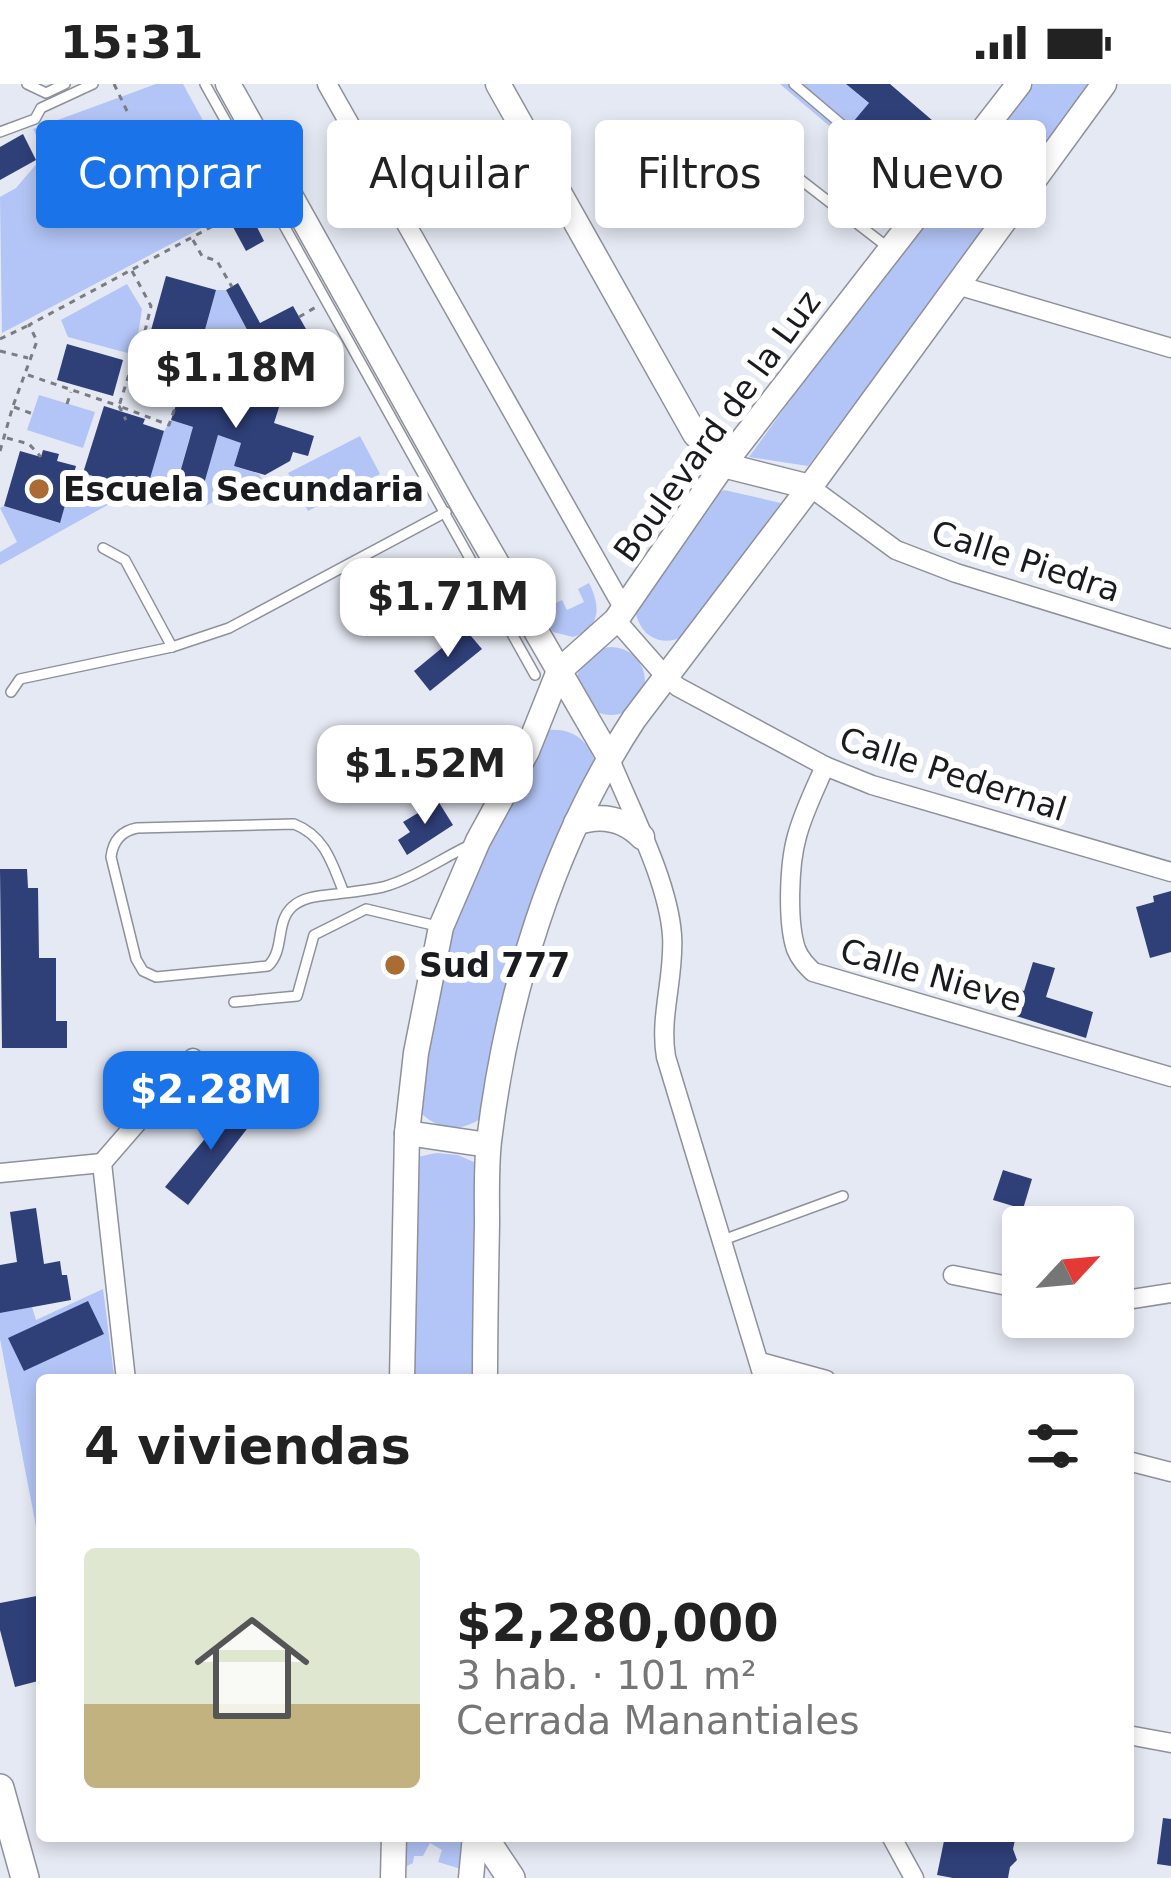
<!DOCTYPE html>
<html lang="es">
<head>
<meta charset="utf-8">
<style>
	body { margin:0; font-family:"DejaVu Sans",sans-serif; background:#f2f2f2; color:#222; height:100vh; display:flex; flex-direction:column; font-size:45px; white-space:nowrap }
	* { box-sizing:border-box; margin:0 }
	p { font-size:39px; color:#767676 }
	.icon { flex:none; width:66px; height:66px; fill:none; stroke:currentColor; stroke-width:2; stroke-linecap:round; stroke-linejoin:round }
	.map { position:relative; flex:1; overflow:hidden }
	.side { position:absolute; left:36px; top:1290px; width:1098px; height:468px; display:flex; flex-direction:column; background:#fff; border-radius:12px; box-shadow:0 6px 18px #0003 }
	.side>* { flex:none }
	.hud { position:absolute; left:36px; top:36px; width:1101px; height:108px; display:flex; gap:24px }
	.needle { width:78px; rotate:64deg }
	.tools { position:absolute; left:1002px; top:1122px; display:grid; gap:24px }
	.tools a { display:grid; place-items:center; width:132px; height:132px; border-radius:12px; background:#fff; box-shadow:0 6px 18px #0003; font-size:60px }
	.price { position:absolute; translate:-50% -102px; padding:0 27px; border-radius:24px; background:#fff; color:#222; font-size:39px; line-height:78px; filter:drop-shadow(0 3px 6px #0008) }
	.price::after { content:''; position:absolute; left:50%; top:72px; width:36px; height:27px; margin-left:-18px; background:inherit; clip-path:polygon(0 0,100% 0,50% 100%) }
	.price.current { background:#1a73e8; color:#fff }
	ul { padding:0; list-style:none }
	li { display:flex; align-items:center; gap:36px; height:300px; padding:0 48px }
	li+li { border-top:3px solid #e0e0e0 }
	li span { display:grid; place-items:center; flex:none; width:336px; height:240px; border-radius:12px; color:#555 }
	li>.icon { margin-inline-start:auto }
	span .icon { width:144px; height:144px; fill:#fffc; stroke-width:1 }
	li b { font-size:51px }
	h2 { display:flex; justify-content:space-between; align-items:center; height:144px; padding:0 48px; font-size:51px }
	.tag { padding:0 42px; border-radius:12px; background:#fff; box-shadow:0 6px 18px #0003; font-size:42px; line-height:108px }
	.tag.current { background:#1a73e8; color:#fff }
	.status { display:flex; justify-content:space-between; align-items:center; height:84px; padding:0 60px; background:#fff; direction:ltr }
	.status svg { height:33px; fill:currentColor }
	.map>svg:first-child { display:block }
	.green { fill:#b3c5f6 }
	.building { fill:#2f3f78 }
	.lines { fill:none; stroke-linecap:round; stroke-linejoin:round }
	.service-casing { stroke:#8e919a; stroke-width:12 }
	.minor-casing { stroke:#8e919a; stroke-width:21 }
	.tertiary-casing { stroke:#8e919a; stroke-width:27 }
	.secondary-casing { stroke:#8e919a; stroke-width:30 }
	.path { stroke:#7a7c83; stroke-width:3; stroke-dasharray:6 6; stroke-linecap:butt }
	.service { stroke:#fff; stroke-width:9 }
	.minor { stroke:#fff; stroke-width:18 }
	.tertiary { stroke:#fff; stroke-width:24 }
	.secondary { stroke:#fff; stroke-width:27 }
	.poi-dot { fill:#ab6b34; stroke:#fff; stroke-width:4.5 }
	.labels { text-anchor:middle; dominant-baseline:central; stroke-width:12; stroke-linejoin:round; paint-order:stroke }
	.street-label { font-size:33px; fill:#1a1b1f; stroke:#fff }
	.poi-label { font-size:33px; font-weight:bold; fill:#1a1b1f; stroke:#fff; text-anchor:start }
</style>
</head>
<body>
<div class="status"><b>15:31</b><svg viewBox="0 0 49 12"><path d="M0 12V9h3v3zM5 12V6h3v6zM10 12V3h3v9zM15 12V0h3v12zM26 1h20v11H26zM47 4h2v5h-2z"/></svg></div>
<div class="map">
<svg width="1171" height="1794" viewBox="0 0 1171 1794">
	<rect width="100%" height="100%" fill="#e5e9f3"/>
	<g class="green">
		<path d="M156,0H183L241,106L219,117L226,131L2,249L0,113L16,104L45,70L33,45Z"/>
		<path d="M780,0H846L873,23L859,31L841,52Z"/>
		<path d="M1020,0H1093L808,382L749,373Z"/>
		<path d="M127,200L142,225L135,271L68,253L61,236Z"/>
		<path d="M216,206H226L248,247L198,272Z"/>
		<path d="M39,311L95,328L83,364L27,346Z"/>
		<path d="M171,336L213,350L212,358L190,352L177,398L198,406L148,413L129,409L0,481V468L17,458L0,424L4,422L59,439L75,387L145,408L164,347Z"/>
		<path d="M218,351L241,359L234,382L259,390L262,395L203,423L202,407Z"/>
		<path d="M360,352L380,390L308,427L288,389Z"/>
		<path d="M724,406L781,419L683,553C659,563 640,552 635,526L701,419Z"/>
		<path d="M589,499C601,523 601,544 573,553L553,548L540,527L562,516L567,526L584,518L578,505Z"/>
		<circle cx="611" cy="597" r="34"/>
		<path d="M548,646C573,644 589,656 596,681L483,1033C459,1050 436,1046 417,1025C424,964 435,898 454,841C476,773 515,709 548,646Z"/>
		<path d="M436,1069L458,1071L476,1079L477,1296H409L413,1074Z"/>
		<path d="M103,1205L114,1291L110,1296H42V1453H38L0,1255V1229L32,1223L36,1236Z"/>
		<path d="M399,1752H463L461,1785L438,1778L442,1766L430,1759L423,1772H414L413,1779L399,1786Z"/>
	</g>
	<g class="building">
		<path d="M846,0H890L940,43L923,64L902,46L886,65L878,63L873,67V80L841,52L849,54L854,50L856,43L853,38L869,19Z"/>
		<path d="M23,50L36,76L0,96V63Z"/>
		<path d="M919,69L931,79L907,108L895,98L903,99L908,95L910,88L907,83Z"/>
		<path d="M252,133L264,157L246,167L233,143Z"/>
		<path d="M166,192L216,206L195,282L145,268Z"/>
		<path d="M238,199L260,239L293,222L306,245L260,270L226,206Z"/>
		<path d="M67,260L123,276L113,312L57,296Z"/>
		<path d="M208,292L281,317L274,339L314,352L308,372L293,368L290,377L265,391L234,382L241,359L218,351L202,407L177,399L193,343L171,336L179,312L200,319Z"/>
		<path d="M104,322L145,335L143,340L164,347L146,408L83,389Z"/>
		<path d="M43,366L59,370L57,377L76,382L60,439L4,422L20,367L41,373Z"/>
		<path d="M465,545L482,565L430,607L414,587Z"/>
		<path d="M438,717L453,741L407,771L398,756L410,748L403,738Z"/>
		<path d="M0,785H27L28,804H38L39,874H56V937H67V964H2Z"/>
		<path d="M1171,807V868L1150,874L1136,823L1154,818L1153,812Z"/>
		<path d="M1033,878L1055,884L1046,913L1093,928L1086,954L1010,930L1018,905L1024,907Z"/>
		<path d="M237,1016L257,1032L188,1121L165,1103Z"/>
		<path d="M1003,1086L1032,1095L1023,1125L993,1116Z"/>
		<path d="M36,1124L44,1180L60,1177L62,1191H67L71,1216L0,1229V1181L17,1178L10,1128Z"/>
		<path d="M88,1217L104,1250L24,1287L8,1254Z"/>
		<path d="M42,1511V1596L15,1603L0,1546V1519Z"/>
		<path d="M1163,1734L1171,1735V1782L1157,1780Z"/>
		<path d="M945,1752H992L1015,1756L1013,1765L1017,1776L1010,1783L1008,1794H953L937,1791Z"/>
	</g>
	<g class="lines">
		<g class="service-casing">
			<g id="service">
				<path d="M27,0L46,9L65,0"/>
				<path d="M205,0L535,591"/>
				<path d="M794,0L847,45"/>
				<path d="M0,48L35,35L41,24L93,0"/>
				<path d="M766,69L890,165"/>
				<path d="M880,72L901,90"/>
				<path d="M225,123L268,100"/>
				<path d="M103,464L125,476L172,563"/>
				<path d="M11,608L20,595L172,563L229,544L446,428"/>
				<path d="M344,809C332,779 325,752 294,740L137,744C121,747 113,757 111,773L136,875L143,887L156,893L268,882C285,866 275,839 292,823C304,812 321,812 337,810C352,808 368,806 383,803C412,795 441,775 468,762"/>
				<path d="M234,918L297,912L314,851L366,825L441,843"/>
				<path d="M723,1156L843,1112"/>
			</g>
		</g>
		<g class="minor-casing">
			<g id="minor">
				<path d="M327,0L624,525"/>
				<path d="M957,201L1171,264"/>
				<path d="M810,403L896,466L956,489L1171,555"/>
				<path d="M616,536L666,593L678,603L825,682L872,701L1171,788"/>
				<path d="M609,673C630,725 668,796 672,851C675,892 659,932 666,973L764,1296"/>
				<path d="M825,682C815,705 803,729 797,752C789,780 787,838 796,865C800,875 806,881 813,888L1171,993"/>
				<path d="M102,1079L126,1296"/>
				<path d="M102,1079L193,974"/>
				<path d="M0,1089L102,1079"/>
				<path d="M953,1191L1023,1205"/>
				<path d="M1113,1218L1171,1209"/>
				<path d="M760,1278L826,1296"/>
				<path d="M1128,1377L1171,1388"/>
				<path d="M1128,1651L1171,1659"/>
				<path d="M891,1752L914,1794"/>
			</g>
		</g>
		<g class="tertiary-casing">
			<g id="tertiary">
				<path d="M228,0L462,419L609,673"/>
				<path d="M498,0L695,350L723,381L810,403"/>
				<path d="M576,739C601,730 623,734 642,753"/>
				<path d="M407,1049L488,1061"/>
				<path d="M402,1296L407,1049L416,969L441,843L478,757L527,667L559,587L616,536L723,381L1019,0"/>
				<path d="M485,1296C485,1244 486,1192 487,1140C487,1113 486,1084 489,1057C507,909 552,760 634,635L810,403L1104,0"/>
				<path d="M393,1794L394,1752"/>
				<path d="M471,1794L475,1752"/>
			</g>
		</g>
		<g class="secondary-casing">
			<g id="secondary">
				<path d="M0,1704L25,1794"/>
				<path d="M483,1752L511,1794"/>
			</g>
		</g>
		<g class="path">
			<path d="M114,0L127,27"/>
			<path d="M193,156L202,172L217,177L232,203"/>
			<path d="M132,187L151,222L140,268"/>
			<path d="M299,233L316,223"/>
			<path d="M0,255L27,242"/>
			<path d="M0,267L28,274"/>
			<path d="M145,268L195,282L201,293L179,312L169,341L119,322L135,271Z"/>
			<path d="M221,278C231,292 244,295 261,294"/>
			<path d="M200,288L246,262"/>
			<path d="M28,291L119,322L126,336"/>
			<path d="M256,296L263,304L261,310"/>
			<path d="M67,320L71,308"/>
			<path d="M14,323L33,330"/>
			<path d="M7,354L29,360L41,373"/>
			<path d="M0,367L13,322L37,257L29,241L226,135"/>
		</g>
		<use href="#service" class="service"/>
		<use href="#minor" class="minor"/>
		<use href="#tertiary" class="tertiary"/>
		<use href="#secondary" class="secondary"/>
	</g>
	<g class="poi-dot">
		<circle cx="39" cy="405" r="12"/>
		<circle cx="395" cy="881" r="12"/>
	</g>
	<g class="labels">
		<g class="street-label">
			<text transform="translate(717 342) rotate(-54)">Boulevard de la Luz</text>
			<text transform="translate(1026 477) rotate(18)">Calle Piedra</text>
			<text transform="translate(953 690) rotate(18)">Calle Pedernal</text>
			<text transform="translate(931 891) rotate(16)">Calle Nieve</text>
		</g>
		<g class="poi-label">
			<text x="63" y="405">Escuela Secundaria</text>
			<text x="419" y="881">Sud 777</text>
		</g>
	</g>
</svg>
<div class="tools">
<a><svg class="needle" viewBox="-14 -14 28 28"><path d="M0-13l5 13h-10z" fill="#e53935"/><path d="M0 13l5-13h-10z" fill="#767676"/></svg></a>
</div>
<b class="price" style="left:236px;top:347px">$1.18M</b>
<b class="price" style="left:448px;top:576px">$1.71M</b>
<b class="price" style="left:425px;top:743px">$1.52M</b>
<b class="price current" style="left:211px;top:1069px">$2.28M</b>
<div class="hud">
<a class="tag current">Comprar</a>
<a class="tag">Alquilar</a>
<a class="tag">Filtros</a>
<a class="tag">Nuevo</a>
</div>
<section class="side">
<h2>4 viviendas<svg class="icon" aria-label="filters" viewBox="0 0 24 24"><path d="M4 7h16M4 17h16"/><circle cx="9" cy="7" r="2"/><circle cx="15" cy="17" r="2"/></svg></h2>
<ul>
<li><span style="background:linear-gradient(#dfe7d0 65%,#c2b280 0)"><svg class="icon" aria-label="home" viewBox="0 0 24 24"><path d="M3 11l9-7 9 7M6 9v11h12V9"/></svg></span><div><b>$2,280,000</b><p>3 hab. · 101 m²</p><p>Cerrada Manantiales</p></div></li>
</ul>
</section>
</div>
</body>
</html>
